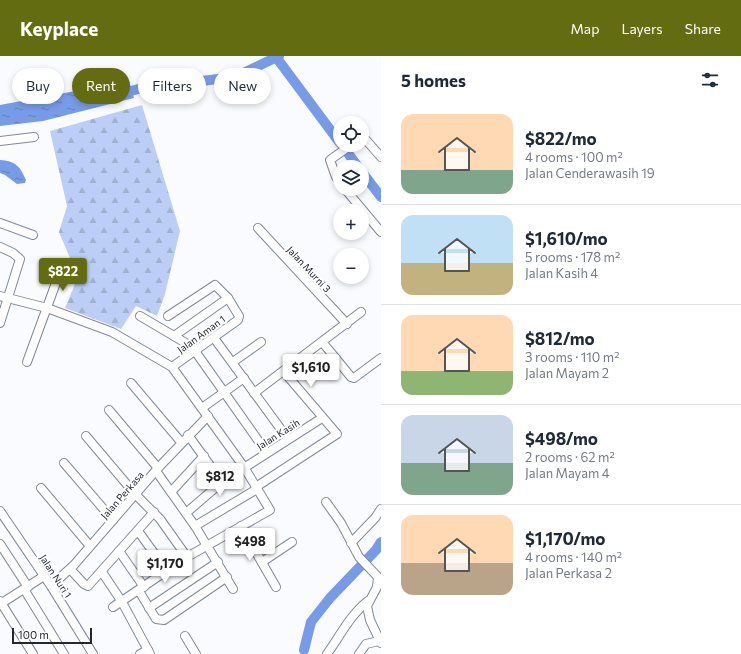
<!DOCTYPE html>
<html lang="en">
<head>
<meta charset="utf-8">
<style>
	body { margin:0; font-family:Commissioner,sans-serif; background:#f6f6f7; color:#1f2937; height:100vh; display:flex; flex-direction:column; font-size:15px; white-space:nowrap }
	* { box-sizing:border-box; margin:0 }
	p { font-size:13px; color:#747a83 }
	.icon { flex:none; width:22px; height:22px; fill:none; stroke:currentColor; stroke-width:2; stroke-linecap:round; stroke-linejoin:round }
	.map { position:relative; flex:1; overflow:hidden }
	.drawer { display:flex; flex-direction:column; background:#fff; width:360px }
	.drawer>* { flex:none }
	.guide { position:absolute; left:12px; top:12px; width:309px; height:36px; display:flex; gap:8px }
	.buttons { position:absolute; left:333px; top:60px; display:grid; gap:8px }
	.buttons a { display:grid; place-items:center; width:36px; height:36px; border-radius:50%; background:#fff; box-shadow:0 2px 6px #0003; font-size:20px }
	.scale { position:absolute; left:12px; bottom:10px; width:80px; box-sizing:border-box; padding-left:4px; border:2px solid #24282f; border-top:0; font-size:11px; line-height:14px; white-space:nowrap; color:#24282f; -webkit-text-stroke:3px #fff; paint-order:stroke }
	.price { position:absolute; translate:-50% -34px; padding:0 9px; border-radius:4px; background:#fff; color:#222; font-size:13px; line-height:26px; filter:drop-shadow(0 1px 2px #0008) }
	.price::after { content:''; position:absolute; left:50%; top:24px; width:12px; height:9px; margin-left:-6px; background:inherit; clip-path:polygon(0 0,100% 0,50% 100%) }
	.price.on { background:#646c12; color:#fff }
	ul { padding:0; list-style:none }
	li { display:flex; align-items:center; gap:12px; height:100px; padding:0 20px }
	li+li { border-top:1px solid #e0e1e3 }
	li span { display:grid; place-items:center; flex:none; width:112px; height:80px; border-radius:12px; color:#555 }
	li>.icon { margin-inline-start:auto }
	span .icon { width:48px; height:48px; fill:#fffc; stroke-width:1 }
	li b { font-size:17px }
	h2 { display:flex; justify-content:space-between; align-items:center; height:48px; padding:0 20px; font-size:17px }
	.tag { padding:0 14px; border-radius:18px; background:#fff; box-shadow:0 2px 6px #0003; font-size:14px; line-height:36px }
	.tag.on { background:#646c12; color:#fff }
	header { display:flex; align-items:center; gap:24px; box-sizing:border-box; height:56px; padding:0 20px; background:#646c12; color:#fff }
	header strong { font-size:19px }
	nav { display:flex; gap:22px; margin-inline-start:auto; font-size:14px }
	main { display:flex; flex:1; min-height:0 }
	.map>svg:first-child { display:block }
	.forest { fill:url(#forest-firs) }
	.water { fill:url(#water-ripples) }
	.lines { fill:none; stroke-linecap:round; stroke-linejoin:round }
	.river { stroke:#789be8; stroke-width:10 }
	.minor-casing { stroke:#80889a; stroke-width:10 }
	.minor { stroke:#fff; stroke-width:8 }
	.labels { text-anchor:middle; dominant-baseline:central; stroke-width:4; stroke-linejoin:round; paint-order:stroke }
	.street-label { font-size:10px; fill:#24282f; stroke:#fff }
</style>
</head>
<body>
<header>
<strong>Keyplace</strong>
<nav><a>Map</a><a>Layers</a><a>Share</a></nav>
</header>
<main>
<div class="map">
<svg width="381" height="598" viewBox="0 0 381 598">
	<defs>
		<pattern id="forest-firs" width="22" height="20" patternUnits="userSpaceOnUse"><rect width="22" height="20" fill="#bccef5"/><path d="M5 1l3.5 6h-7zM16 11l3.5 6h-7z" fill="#a1b1d2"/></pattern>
		<pattern id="water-ripples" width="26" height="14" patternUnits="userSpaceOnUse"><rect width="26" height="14" fill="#789be8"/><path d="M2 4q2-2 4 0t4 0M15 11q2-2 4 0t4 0" fill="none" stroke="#627ebc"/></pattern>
	</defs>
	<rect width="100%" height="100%" fill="#f9fbff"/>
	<path class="forest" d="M142,49L180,175L165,238L157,260L136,250L121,273L65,252L78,221L59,176L67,150L50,75Z"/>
	<g class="water">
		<path d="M129,25L134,42L43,65L0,70V49Z"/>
		<path d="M0,104C15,105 20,110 26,124L25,127L17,128L5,119L0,117Z"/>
	</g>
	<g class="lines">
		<g class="river">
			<path d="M276,1L340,87"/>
			<path d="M120,38L142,32L235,21L279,0"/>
			<path d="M342,89L358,111"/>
			<path d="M362,116L381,141"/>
			<path d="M304,594L311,566L330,542L376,494L381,486"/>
		</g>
		<g class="minor-casing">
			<g id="minor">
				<path d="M362,84H366L381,101"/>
				<path d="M0,85L34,81"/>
				<path d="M340,127L336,121L330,104L351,89"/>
				<path d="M345,133L381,176"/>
				<path d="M0,167L33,179"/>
				<path d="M258,172L347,268"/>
				<path d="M0,191L13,197L20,203L0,267"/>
				<path d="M0,240L47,252L112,276L172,311L244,411L270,454L187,501L113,551"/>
				<path d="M140,260L174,280"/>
				<path d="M168,260L215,229L228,242L239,260L238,264L172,311"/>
				<path d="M214,282L288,383"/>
				<path d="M323,287L351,321L354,322L381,302"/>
				<path d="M197,294L174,280L228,242"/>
				<path d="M195,295L267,397"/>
				<path d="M27,306L61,213"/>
				<path d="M233,306L261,286"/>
				<path d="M131,327L181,386"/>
				<path d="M254,337L361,256"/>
				<path d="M202,352L244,322"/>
				<path d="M109,354L158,412"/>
				<path d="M188,379L222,426"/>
				<path d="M86,380L135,438L160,463L187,501"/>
				<path d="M64,407L113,464"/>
				<path d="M156,415L195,470L233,533"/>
				<path d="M256,431L337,378L284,316"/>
				<path d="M41,432L90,490"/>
				<path d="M171,436L204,400"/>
				<path d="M326,446L341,467L359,501L378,521L377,531L367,550L370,564L381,587"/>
				<path d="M0,455L51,530L93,598"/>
				<path d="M186,457L222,426L322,362"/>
				<path d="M195,470L257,433"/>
				<path d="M241,470L276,531"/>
				<path d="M138,475L167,515"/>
				<path d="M351,487L375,462L381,453"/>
				<path d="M0,488L28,531"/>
				<path d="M119,495L144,531"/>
				<path d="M262,506L292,486"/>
				<path d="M70,513L84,528L88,530L154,456"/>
				<path d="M102,516L122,546L150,598"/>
				<path d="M51,530L74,509L158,412L208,360"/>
				<path d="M24,533L64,598"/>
				<path d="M139,535L156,563L164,564L227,521"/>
				<path d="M0,545L33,598"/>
				<path d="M2,547L44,520"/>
				<path d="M149,552L218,506"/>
				<path d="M185,580L196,598"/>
				<path d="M140,598L148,594"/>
				<path d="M327,598C340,580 350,559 368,545"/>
				<path d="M359,598L366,588L379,585"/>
			</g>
		</g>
		<use href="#minor" class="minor"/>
	</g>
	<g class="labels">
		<g class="street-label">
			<text transform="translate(309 213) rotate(47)">Jalan Murni 3</text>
			<text transform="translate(201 278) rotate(-36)">Jalan Aman 1</text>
			<text transform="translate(278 378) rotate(-32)">Jalan Kasih</text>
			<text transform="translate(122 439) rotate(-49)">Jalan Perkasa</text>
			<text transform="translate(56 520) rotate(57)">Jalan Nuri 1</text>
		</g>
	</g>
</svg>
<div class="buttons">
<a><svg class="icon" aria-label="locate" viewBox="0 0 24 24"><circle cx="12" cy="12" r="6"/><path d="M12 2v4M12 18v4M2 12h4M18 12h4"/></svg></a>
<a><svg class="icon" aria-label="layers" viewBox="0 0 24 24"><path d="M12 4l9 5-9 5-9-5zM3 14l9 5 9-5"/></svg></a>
<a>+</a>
<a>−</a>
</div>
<div class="scale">100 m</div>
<b class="price on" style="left:63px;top:236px">$822</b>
<b class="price" style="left:311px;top:332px">$1,610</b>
<b class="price" style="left:220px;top:441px">$812</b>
<b class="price" style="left:250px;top:506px">$498</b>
<b class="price" style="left:165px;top:528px">$1,170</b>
<div class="guide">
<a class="tag">Buy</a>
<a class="tag on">Rent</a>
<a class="tag">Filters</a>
<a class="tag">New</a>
</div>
</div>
<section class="drawer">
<h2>5 homes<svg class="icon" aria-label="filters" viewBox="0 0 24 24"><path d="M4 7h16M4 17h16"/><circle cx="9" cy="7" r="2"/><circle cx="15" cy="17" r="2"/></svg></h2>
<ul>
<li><span style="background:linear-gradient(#ffd9b3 70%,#7fa58c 0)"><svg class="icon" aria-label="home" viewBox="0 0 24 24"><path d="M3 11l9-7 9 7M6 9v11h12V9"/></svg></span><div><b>$822/mo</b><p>4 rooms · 100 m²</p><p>Jalan Cenderawasih 19</p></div></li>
<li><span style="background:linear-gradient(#bfe0f5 60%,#c2b280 0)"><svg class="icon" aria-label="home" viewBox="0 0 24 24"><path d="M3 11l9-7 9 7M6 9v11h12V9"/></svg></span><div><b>$1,610/mo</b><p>5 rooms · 178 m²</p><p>Jalan Kasih 4</p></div></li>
<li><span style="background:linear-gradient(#ffd9b3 70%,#8fb573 0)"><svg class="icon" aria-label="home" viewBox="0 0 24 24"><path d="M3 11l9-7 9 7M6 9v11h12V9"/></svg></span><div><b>$812/mo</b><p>3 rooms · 110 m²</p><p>Jalan Mayam 2</p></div></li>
<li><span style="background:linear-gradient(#c9d6e8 60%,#7fa58c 0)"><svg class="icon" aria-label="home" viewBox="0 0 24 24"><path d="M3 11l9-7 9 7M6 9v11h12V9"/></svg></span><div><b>$498/mo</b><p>2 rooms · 62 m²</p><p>Jalan Mayam 4</p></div></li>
<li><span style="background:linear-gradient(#ffd9b3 60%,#b9a48a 0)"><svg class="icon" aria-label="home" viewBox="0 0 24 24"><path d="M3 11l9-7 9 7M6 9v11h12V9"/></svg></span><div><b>$1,170/mo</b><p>4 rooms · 140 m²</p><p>Jalan Perkasa 2</p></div></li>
</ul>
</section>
</main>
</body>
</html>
